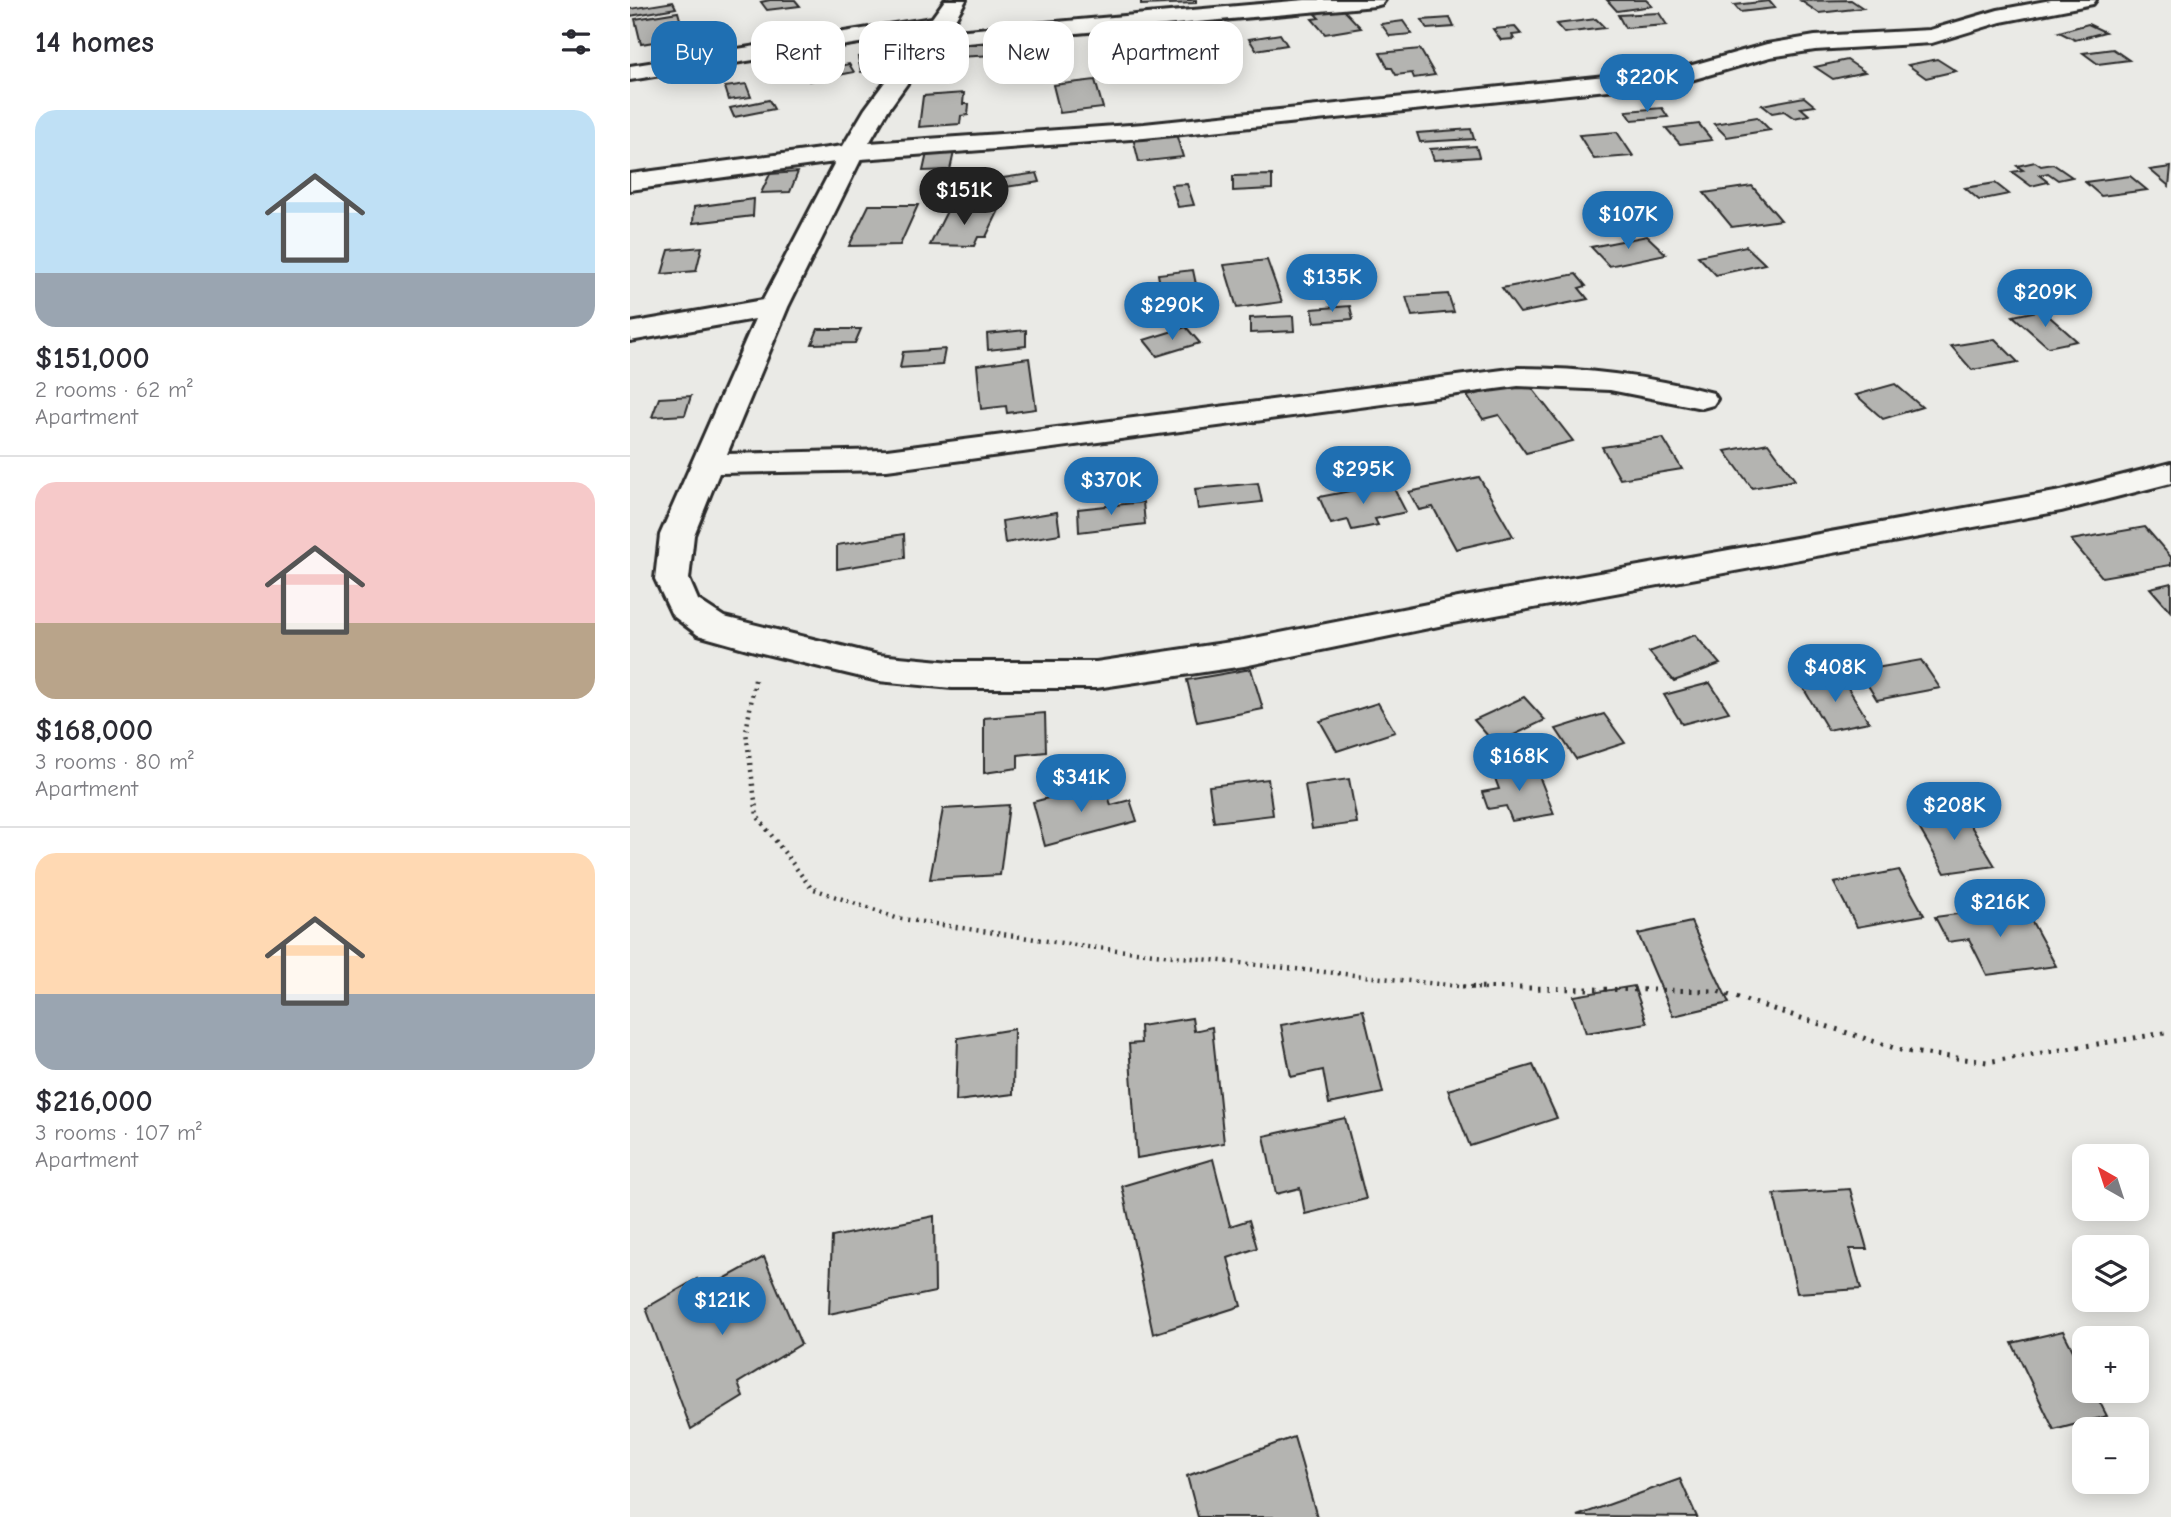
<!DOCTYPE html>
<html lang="en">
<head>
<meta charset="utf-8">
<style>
	body { margin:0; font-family:"Comic Neue",sans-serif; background:#f2f2f3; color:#2b2b33; height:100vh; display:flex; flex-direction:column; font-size:26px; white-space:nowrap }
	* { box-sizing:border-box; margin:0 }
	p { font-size:23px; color:#7c7c81 }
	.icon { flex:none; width:38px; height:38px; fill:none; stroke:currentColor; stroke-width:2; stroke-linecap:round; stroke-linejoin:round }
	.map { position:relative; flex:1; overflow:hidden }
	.details { display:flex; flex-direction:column; background:#fff; width:630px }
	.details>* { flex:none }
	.hud { position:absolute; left:21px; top:21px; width:665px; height:63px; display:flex; gap:14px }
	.needle { width:46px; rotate:321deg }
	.buttons { position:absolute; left:1442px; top:1144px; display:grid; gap:14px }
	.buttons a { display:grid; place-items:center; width:77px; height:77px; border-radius:14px; background:#fff; box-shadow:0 4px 18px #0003; font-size:35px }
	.price { position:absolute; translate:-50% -60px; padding:0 16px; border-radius:24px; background:#1f6fb2; color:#fff; font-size:23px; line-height:46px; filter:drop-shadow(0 2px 4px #0008) }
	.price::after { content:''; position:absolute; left:50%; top:42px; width:21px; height:16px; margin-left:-10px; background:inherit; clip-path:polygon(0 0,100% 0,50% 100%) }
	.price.selected { background:#222; color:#fff }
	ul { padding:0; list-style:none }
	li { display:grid; align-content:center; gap:14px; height:371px; padding:0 35px }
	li+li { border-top:2px solid #e1e1e2 }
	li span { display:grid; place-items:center; height:217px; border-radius:21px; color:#555 }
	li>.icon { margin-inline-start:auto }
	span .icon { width:126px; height:126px; fill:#fffc; stroke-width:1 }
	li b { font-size:30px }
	h2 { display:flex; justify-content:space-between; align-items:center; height:84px; padding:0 35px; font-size:30px }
	.pill { padding:0 24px; border-radius:21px; background:#fff; box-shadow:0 4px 18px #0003; font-size:24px; line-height:63px }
	.pill.selected { background:#1f6fb2; color:#fff }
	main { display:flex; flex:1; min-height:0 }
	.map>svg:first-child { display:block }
	.building { fill:#b4b4b1; stroke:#2b2b2b; stroke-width:2 }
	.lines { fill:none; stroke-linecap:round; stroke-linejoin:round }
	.street-casing { stroke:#2b2b2b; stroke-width:6 }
	.path-far1 { stroke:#2b2b2b; stroke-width:4.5; stroke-dasharray:2 5; stroke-linecap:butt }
	.path { stroke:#2b2b2b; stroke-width:5; stroke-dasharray:2.5 7; stroke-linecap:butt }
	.street { fill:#f6f6f2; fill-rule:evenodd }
</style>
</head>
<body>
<main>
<section class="details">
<h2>14 homes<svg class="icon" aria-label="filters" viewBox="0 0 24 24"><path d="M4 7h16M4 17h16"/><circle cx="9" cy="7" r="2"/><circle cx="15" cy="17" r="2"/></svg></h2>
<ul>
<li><span style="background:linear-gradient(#bfe0f5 75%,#9aa5b1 0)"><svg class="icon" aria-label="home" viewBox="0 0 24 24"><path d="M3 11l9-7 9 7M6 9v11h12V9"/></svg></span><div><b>$151,000</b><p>2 rooms · 62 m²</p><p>Apartment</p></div></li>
<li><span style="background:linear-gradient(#f6c9c9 65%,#b9a48a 0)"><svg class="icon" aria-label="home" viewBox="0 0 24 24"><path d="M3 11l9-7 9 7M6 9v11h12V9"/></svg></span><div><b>$168,000</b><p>3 rooms · 80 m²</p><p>Apartment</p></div></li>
<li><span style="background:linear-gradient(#ffd9b3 65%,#9aa5b1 0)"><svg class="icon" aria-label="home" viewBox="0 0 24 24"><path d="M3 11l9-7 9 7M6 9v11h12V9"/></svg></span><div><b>$216,000</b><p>3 rooms · 107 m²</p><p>Apartment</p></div></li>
</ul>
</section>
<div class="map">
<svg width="1541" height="1517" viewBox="0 0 1541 1517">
	<rect width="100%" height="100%" fill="#eaeae6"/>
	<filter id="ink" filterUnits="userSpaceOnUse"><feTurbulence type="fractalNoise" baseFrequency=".0143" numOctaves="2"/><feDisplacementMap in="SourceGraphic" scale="14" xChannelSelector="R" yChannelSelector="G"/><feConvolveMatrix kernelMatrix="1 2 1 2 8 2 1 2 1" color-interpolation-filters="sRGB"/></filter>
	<g filter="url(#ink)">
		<g class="building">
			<path d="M140,0H165L170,6L137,10L131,2Z"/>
			<path d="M511,0H566V3L511,5Z"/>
			<path d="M977,0H1016L1022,6L987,11Z"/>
			<path d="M1221,0L1233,8L1189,13L1171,1Z"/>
			<path d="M1139,1L1145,8L1110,12L1104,5Z"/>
			<path d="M43,2L46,8L0,16V9Z"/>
			<path d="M712,8L731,28L695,34L682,19L689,18L685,14Z"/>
			<path d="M48,12L55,37L11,44L5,19Z"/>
			<path d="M1029,13L1037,25L995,28L988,15Z"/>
			<path d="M820,18L824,27L797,29L792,20Z"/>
			<path d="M966,19L975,28L934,33L926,24Z"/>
			<path d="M773,21L782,34L760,36L751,24Z"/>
			<path d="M1458,24L1475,32L1445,40L1429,32Z"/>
			<path d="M885,27L891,34L882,35L884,39L871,40L863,29Z"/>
			<path d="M650,34L657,45L626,50L619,39Z"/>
			<path d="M385,38L383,54L328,57L331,41Z"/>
			<path d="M518,48L522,57L488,61L484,51Z"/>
			<path d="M790,49L805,75L784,78L782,73L766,75L762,68H758L750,53Z"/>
			<path d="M1483,49L1499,60L1468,64L1453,53Z"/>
			<path d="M256,54L259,68L231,72L228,57Z"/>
			<path d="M599,56L602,65L569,69L565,60Z"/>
			<path d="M1307,59L1326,71L1296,78L1278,65Z"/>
			<path d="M1217,60L1235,72L1203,79L1185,67Z"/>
			<path d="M219,64L224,72L179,81L174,73Z"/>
			<path d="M465,80L473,108L430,113L423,85Z"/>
			<path d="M116,84L121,97L99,100L95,87Z"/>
			<path d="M334,93L333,104H339L338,115L331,116L330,124L289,127L293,96Z"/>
			<path d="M1174,97L1185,106L1171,108L1179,115L1164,118L1154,111L1142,113L1132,105Z"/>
			<path d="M139,100L144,109L104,117L100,108Z"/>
			<path d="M1032,108L1038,117L1002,120L996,111Z"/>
			<path d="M1127,117L1140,130L1097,137L1084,124Z"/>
			<path d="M1069,124L1082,140L1050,144L1036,128Z"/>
			<path d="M841,129L844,139L790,142L787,133Z"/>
			<path d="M987,132L1003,156L964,159L949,135Z"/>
			<path d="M546,134L553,157L509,162L503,138Z"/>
			<path d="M846,146L849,157L804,160L800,149Z"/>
			<path d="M324,152L320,170L293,171L297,153Z"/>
			<path d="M1405,162L1411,166L1423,164L1442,177L1428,180L1418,173L1409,175L1418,182L1401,186L1382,172L1393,170L1387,166Z"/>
			<path d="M1541,167L1539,186L1520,170Z"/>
			<path d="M168,172L160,192L131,193L140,174Z"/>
			<path d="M407,173L410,182L369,188L366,179Z"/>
			<path d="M642,175V189L603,191V176Z"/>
			<path d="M1500,176L1517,190L1471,196L1455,182Z"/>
			<path d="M1365,183L1379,194L1349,200L1335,188Z"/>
			<path d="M557,184L564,205L548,207L541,185Z"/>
			<path d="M1122,186L1151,220L1102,227L1074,193Z"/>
			<path d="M124,199L123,216L63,223L64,207Z"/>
			<path d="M239,205H288L270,245L219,246Z"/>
			<path d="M318,209L369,210L356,237H348L344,246L300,245Z"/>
			<path d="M1017,236L1036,254L979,266L961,247Z"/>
			<path d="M1116,246L1135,264L1086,275L1068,256Z"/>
			<path d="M72,247L66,271L32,274L39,250Z"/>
			<path d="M637,260L652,302L607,308L594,265Z"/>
			<path d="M563,270L569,299L533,303L528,274Z"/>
			<path d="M946,274L956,286L949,288L958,299L890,313L872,288Z"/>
			<path d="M818,294L824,312L782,316L776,297Z"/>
			<path d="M720,306L723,319L685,322L682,309Z"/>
			<path d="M1412,310L1447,341L1418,347L1383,316Z"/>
			<path d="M663,316L664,331L620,333V318Z"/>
			<path d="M556,327L570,343L527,356L514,340Z"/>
			<path d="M188,329H231L225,343L182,344Z"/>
			<path d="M396,330V346L358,350L357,334Z"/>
			<path d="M1365,339L1388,362L1342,370L1321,346Z"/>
			<path d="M315,349L312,365L270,368L273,352Z"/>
			<path d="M399,358L406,409L377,413L376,406L351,409L347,365Z"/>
			<path d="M898,383L943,441L896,453L869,415L853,419L837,396Z"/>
			<path d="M1265,384L1292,407L1253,419L1226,395Z"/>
			<path d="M61,396L55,415L22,417L29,398Z"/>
			<path d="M1033,438L1052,469L990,479L972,447Z"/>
			<path d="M1138,443L1165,480L1122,488L1095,451Z"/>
			<path d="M849,477L883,536L826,549L803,507L789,510L779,492Z"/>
			<path d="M628,483L632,502L568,509L565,489Z"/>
			<path d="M761,483L776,512L745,519L748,525L722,530L718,520L701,524L689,497Z"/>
			<path d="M513,502L515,524L449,532L448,509Z"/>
			<path d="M427,512L430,534L375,543L372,521Z"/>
			<path d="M1515,527L1541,557V565L1472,577L1441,540Z"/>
			<path d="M274,534L275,558L207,569V545Z"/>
			<path d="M1541,583V612L1520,588Z"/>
			<path d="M1065,635L1090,664L1044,681L1019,652Z"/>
			<path d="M1291,660L1310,688L1247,700L1229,671Z"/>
			<path d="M621,669L633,709L567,722L557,680Z"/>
			<path d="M1212,678L1239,722L1198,730L1172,686Z"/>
			<path d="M1080,683L1099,712L1052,724L1034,695Z"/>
			<path d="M894,697L915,720L865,744L844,720Z"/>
			<path d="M748,703L765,732L707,751L690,721Z"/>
			<path d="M415,713L416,752L388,755V768L354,773V718Z"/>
			<path d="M974,714L995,743L946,759L926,729Z"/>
			<path d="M904,763L924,814L882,821L876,806L858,809L852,792L869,789L862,770Z"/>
			<path d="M638,779L643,815L584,822L579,786Z"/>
			<path d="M719,779L727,823L682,829L675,785Z"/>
			<path d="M474,783L481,805L500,800L507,821L415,846L403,802Z"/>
			<path d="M379,805L370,875L300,879L313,809Z"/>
			<path d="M1332,811L1365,866L1315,873L1284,819Z"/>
			<path d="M1269,870L1294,915L1227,927L1204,883Z"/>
			<path d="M1393,905L1426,966L1357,975L1339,939L1318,942L1305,917Z"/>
			<path d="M1061,922L1099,1003L1043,1016L1008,934Z"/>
			<path d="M1004,986L1017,1023L956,1033L944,996Z"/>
			<path d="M733,1010L753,1093L699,1104L693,1070L661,1077L651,1025Z"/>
			<path d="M562,1018L564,1031L582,1027L594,1143L507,1158L499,1044L511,1043L510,1026Z"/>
			<path d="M384,1029L383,1094L326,1101L328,1038Z"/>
			<path d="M903,1065L927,1118L840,1146L818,1090Z"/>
			<path d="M715,1118L736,1199L675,1214L670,1188L646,1194L634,1136Z"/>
			<path d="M583,1159L600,1226L619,1220L627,1248L598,1258L611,1306L523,1334L492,1186Z"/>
			<path d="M1220,1189L1237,1249H1220L1231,1289L1167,1293L1144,1194Z"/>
			<path d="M304,1216L305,1292L199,1314L202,1237Z"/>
			<path d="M134,1257L171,1344L108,1383L113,1397L61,1429L16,1308L67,1279L72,1291Z"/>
			<path d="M1433,1331L1454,1372V1391H1464L1477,1416L1424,1430L1382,1343Z"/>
			<path d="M664,1437L687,1517H568L557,1476Z"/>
			<path d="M1050,1479L1067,1517L947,1516Z"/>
		</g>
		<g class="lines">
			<g class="street-casing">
				<path id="street" d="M315,0H336L320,28L314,32L675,0H755L752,4L745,6L304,46L258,110L239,143L514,124L1052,68L1137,44L1185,36L1300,30L1368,10L1421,0H1466L1463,4L1371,22L1302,43L1185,50L1140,57L1054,82L514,138L231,159L158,307L97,454L257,450L888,368C955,368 1018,376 1083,393L1087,399L1083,405L1072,408L980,390L888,386L257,470L89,473L64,535L59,579L68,600L94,617L248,655L322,662H466L614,640L828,598L1431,491L1541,463V483L1431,511L828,622L614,666L466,688H322L248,681L132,653L68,635L42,615L25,579L30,535L125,319L0,341V323L133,300L205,162L0,190V174L213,146L235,109L291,33L0,80V66L302,18Z"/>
			</g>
			<path class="path-far1" d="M125,680L116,732L127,816L181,888L266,918L458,947L856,989"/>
			<path class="path" d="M832,987L1087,991L1274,1051L1357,1062L1541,1032"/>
			<use href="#street" class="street"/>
		</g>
	</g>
</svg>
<div class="buttons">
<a><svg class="needle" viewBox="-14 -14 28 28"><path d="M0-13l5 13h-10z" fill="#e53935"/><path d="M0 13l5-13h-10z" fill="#7c7c81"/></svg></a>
<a><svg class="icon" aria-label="layers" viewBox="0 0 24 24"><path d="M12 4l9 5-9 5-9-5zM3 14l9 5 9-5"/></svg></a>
<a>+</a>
<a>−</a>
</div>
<b class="price" style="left:1017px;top:114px">$220K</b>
<b class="price selected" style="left:334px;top:227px">$151K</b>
<b class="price" style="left:998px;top:251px">$107K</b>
<b class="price" style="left:702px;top:314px">$135K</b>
<b class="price" style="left:1415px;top:329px">$209K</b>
<b class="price" style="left:542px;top:342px">$290K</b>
<b class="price" style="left:733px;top:506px">$295K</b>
<b class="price" style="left:481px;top:517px">$370K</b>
<b class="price" style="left:1205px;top:704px">$408K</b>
<b class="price" style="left:889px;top:793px">$168K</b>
<b class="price" style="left:451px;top:814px">$341K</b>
<b class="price" style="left:1324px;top:842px">$208K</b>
<b class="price" style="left:1370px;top:939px">$216K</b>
<b class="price" style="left:92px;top:1337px">$121K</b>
<div class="hud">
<a class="pill selected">Buy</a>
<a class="pill">Rent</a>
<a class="pill">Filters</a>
<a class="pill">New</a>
<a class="pill">Apartment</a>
</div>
</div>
</main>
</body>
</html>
